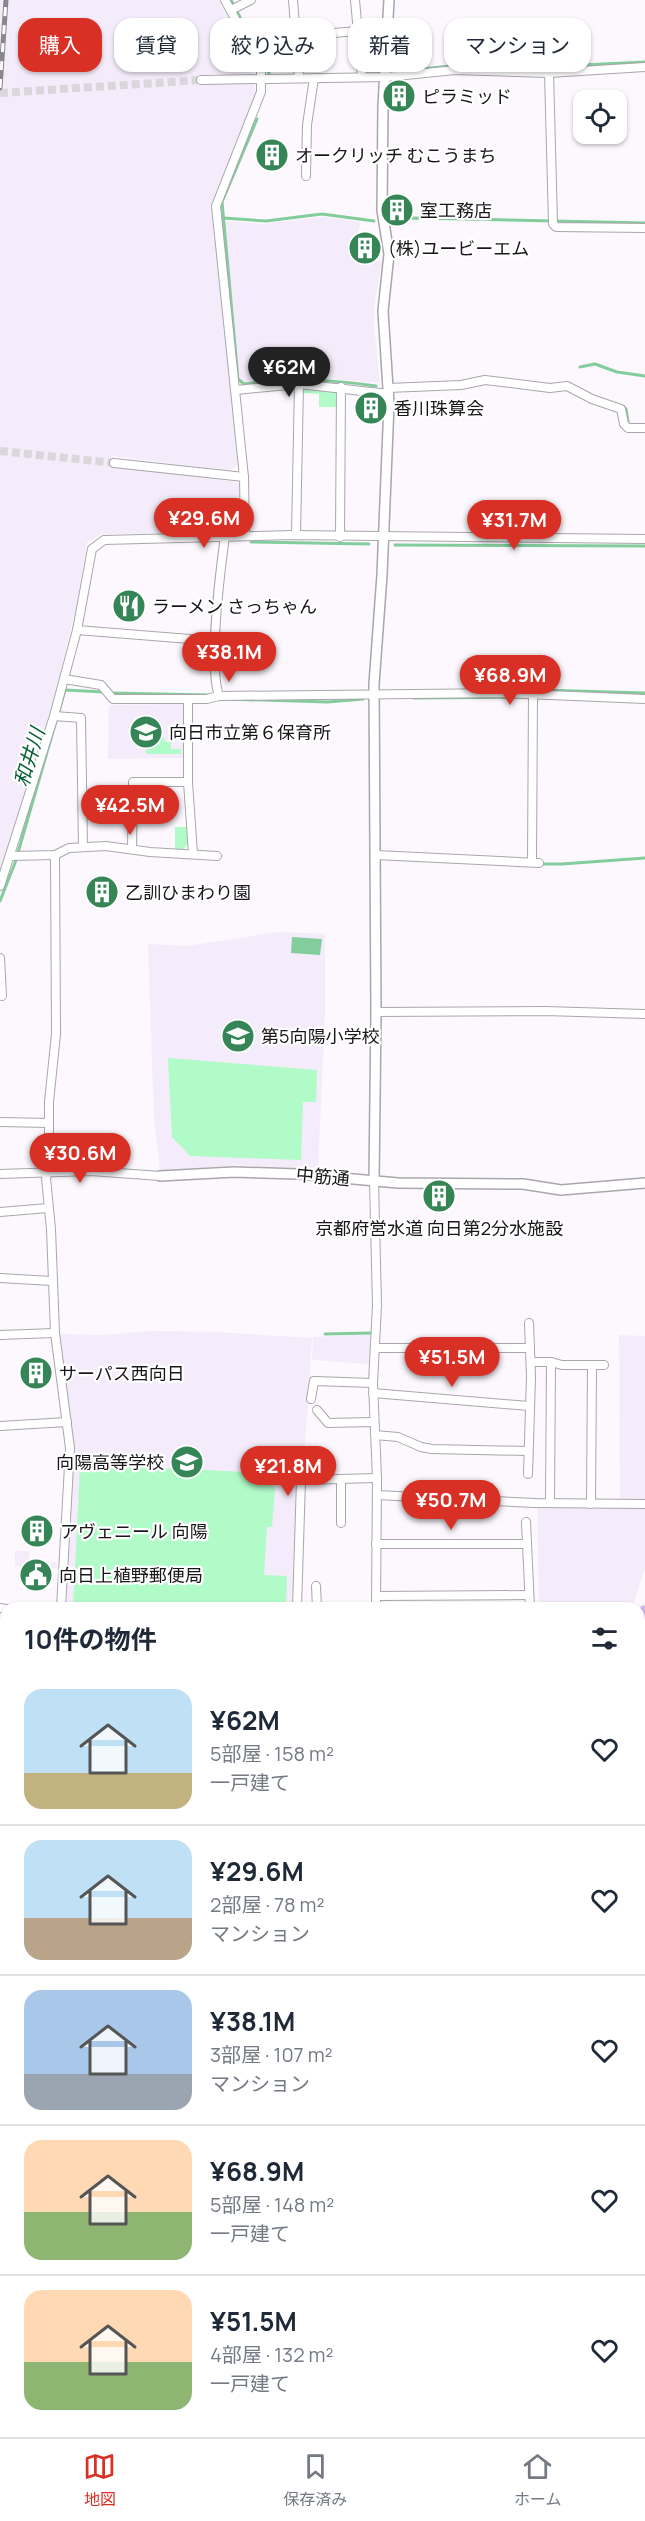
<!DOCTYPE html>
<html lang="ja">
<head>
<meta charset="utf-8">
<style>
	body { margin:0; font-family:Manrope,"Noto Sans JP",sans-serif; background:#f2f2f3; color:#1f2937; height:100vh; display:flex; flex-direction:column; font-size:22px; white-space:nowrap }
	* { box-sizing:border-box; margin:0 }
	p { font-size:20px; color:#747a83 }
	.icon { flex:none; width:33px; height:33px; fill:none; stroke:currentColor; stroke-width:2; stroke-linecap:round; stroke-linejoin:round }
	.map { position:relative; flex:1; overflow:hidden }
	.side { position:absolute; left:0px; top:1602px; width:645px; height:836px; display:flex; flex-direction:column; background:#fff; border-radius:18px 18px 0 0; box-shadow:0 2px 4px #0004 }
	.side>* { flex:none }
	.banner { position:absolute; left:18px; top:18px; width:609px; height:54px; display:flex; gap:12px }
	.controls { position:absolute; left:573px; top:90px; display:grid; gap:12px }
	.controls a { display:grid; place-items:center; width:54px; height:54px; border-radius:12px; background:#fff; box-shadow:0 2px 4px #0004; font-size:30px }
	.price { position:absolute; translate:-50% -51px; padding:0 14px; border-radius:21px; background:#d93025; color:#fff; font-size:20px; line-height:39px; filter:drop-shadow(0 2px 3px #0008) }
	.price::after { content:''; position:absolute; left:50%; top:36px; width:18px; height:14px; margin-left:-9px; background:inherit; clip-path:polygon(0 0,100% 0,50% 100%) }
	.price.active { background:#222; color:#fff }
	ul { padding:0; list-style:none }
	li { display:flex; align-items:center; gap:18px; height:150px; padding:0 24px }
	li+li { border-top:2px solid #e0e1e3 }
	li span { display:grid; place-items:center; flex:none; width:168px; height:120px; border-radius:18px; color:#555 }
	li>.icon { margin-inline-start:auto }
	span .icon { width:72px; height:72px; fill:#fffc; stroke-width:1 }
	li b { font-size:26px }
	h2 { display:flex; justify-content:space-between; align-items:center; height:72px; padding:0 24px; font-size:26px }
	.tag { padding:0 21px; border-radius:18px; background:#fff; box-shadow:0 2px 4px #0004; font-size:21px; line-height:54px }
	.tag.active { background:#d93025; color:#fff }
	.tabs { display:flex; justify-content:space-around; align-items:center; height:84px; border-top:2px solid #e0e1e3; background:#fff; font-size:16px; color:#747a83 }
	.tabs a { display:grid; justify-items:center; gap:3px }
	.tabs .active { color:#d93025 }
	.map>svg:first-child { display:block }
	.built { fill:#f4ecfa }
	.green { fill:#b1fbc9 }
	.water { fill:#83cc9c }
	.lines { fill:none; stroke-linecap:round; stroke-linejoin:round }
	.stream { stroke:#83cc9c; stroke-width:3 }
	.minor-tunnel { stroke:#dad6dc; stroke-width:8; stroke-dasharray:8 4; stroke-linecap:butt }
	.minor-casing { stroke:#a9a6ac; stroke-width:10 }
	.tertiary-casing { stroke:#a9a6ac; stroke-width:12 }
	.secondary-casing { stroke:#a9a6ac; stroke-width:14 }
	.trunk-casing { stroke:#d5d5d6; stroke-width:16 }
	.motorway-casing { stroke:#d5d5d6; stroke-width:16 }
	.minor { stroke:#fff; stroke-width:8 }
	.tertiary { stroke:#fff; stroke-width:9 }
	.secondary { stroke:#efe3f7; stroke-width:10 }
	.trunk { stroke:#d4b6ea; stroke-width:14 }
	.motorway { stroke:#c9a3e4; stroke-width:14 }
	.rail-casing { stroke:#8a878c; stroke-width:5 }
	.rail { stroke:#fff; stroke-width:3; stroke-dasharray:9; stroke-linecap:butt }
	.motorway-bridge-casing { stroke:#d5d5d6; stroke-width:16; stroke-linecap:butt }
	.motorway-bridge { stroke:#c9a3e4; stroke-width:14 }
	.labels { text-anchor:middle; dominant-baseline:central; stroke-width:4.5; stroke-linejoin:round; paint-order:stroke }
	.poi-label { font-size:18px; fill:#181619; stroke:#fff; text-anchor:start }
	.street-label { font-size:18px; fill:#181619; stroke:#fff }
	.water-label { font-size:20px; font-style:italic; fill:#066034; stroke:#fff }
</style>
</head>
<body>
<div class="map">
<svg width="645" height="2437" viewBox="0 0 645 2437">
	<rect width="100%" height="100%" fill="#fcf8fe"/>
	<g class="built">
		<path d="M0,0H221L256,65L250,74H205L204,85L253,84L257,94L212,205L240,462L231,471L114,456L113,466L237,482L240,486L242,524L233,532L102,534L87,542L76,607L60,673L35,767L0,873Z"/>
		<path d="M322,217L361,222L358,233L359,261H382L375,300L374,326L380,383L298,376L243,382L240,378L224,221L264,224Z"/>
		<path d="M184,704V758L108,759L109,705Z"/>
		<path d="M279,932L325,934V1014L318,1169L236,1165L160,1171L154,1119L148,944L186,946Z"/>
		<path d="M152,1331L214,1332L312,1338L303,1476L299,1477L292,1608H64L72,1448L58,1334L104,1335Z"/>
		<path d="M371,1334L369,1364L312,1360L313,1337Z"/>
		<path d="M619,1335L645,1336V1502H620Z"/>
		<path d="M537,1508H645V1568L632,1608H539Z"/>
		<path d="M15,1551H29V1562H57V1568L15,1566Z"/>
		<path d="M639,1981H645V2028L639,2025Z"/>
		<path d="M639,2029L643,2032L642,2138H639Z"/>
		<path d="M0,2124L6,2125V2432H81L80,2437H0Z"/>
		<path d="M639,2203H642V2265L639,2264Z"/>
		<path d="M639,2267H641L643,2437H537V2432H639Z"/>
		<path d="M213,2432H300L299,2437H214Z"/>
		<path d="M322,2432H378L376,2437H332L331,2432Z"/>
		<path d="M483,2432H515L514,2437H481Z"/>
	</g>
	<g class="green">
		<path d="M304,388L333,391L337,394V407H319V394L304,393Z"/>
		<path d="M134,724H162V737H164L165,742H171V749H181V754H146V746H134Z"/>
		<path d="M175,827H187V845L183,850H175Z"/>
		<path d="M168,1058L317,1070L316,1102H303L301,1160L190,1156L172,1137Z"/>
		<path d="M80,1464L266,1473L275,1489L272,1527H267L264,1575L287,1576L286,1608H73Z"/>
	</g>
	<path class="water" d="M292,937L322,939L320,955L291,953Z"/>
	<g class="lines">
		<g class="stream">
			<path d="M231,0L269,73"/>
			<path d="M413,70L459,65L561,66L645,62"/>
			<path d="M257,119L222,202L238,379L244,384C292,378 328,379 376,386"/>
			<path d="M223,218L266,221L322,214L374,221"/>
			<path d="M395,221L412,218L645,223"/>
			<path d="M580,367L595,364L617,372L645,376"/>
			<path d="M623,406L626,409L628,422"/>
			<path d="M251,542L369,544"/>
			<path d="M395,545L645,546"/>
			<path d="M542,690L645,693"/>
			<path d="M110,693L209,695"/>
			<path d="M414,698L524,697"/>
			<path d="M224,699L328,702L363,699"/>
			<path d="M543,864H562L645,858"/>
			<path d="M0,901L15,863L65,690L104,692"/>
			<path d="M325,1334L370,1333"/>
			<path d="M0,2123L6,2124"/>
			<path d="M535,2437V2432"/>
		</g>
		<g class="minor-tunnel">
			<path d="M0,93L201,80"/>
			<path d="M0,451L114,463"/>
		</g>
		<g class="minor-casing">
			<g id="minor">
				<path d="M225,0L261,67V92L216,206L244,477L245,535"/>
				<path d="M293,0L299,78"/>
				<path d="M355,0L362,77"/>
				<path d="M231,10L251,0"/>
				<path d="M296,36L358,31"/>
				<path d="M251,48L269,39"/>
				<path d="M549,73L553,224L556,227L645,228"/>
				<path d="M201,80L386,77L455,70L549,73L645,67"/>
				<path d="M306,176L307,125L314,78"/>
				<path d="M388,388L461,385L485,380L550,388L567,386L592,399L621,409L624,424L628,428H645"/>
				<path d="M236,390L299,384L389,394"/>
				<path d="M114,463L244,477"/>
				<path d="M296,535L299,384"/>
				<path d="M225,536C220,573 208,663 219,696L504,693L645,699"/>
				<path d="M340,537L341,387"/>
				<path d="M77,630L215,641"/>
				<path d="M64,679L101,685L113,699H207L219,696"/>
				<path d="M188,699V782L193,854"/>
				<path d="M54,716L81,718L83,847"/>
				<path d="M132,849L133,782H188"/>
				<path d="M55,855L56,1034L49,1102V1163L46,1178L51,1229L55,1333L70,1448L61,1608"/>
				<path d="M376,855L539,863"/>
				<path d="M10,856L55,855L69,848L106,846L150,852L217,856"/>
				<path d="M532,862L533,694"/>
				<path d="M0,886L54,716L77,630L92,549L104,540L293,535L645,539"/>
				<path d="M0,958L2,996"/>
				<path d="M376,1012L545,1011L645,1014"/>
				<path d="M0,1122L49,1123"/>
				<path d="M0,1174L91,1171L160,1176"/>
				<path d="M374,1181L377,1305L373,1383L377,1478L376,1608"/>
				<path d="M0,1212L48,1208"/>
				<path d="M0,1278L52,1281"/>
				<path d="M0,1335L55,1333"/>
				<path d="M376,1348H530"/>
				<path d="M531,1362H551L550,1503"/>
				<path d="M551,1362L562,1365H604"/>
				<path d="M373,1393L529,1406"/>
				<path d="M311,1399L314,1381L373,1383"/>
				<path d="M317,1410L328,1423L374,1422"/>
				<path d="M0,1426L67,1422"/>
				<path d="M375,1435L398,1437L421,1447L432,1449L527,1451"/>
				<path d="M528,1474L531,1377L529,1323"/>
				<path d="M377,1495L535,1503L645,1504"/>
				<path d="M591,1504L592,1365"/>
				<path d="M526,1522L530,1608"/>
				<path d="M341,1523V1480"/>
				<path d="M376,1544H526"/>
				<path d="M316,1586L317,1608"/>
				<path d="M377,1596L529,1595"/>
				<path d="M0,1608L6,1609"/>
				<path d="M297,1608L301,1480L377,1478"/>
				<path d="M0,1683L6,1686"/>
				<path d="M2,1798L6,1786"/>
				<path d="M0,1938L6,1939"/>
				<path d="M0,2119L6,2120"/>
			</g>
		</g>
		<g class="tertiary-casing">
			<g id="tertiary">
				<path d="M160,1176L234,1172L298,1174L398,1183L523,1184L561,1190L645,1183"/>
				<path d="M374,1181L376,1012L374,684L382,575L389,404L383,311L389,254L382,210L383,106L389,0"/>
				<path d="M86,2437V2432"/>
			</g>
		</g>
		<g class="secondary-casing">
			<g id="secondary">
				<path d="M0,1797L6,1799"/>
				<path d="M639,1964H645"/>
			</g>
		</g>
		<g class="trunk-casing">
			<g id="trunk">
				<path d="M639,1632L645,1613"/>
				<path d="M639,1894L645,1877"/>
				<path d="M385,2437L387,2432"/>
				<path d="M470,2437L472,2432"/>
			</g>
		</g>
		<g class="motorway-casing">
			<g id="motorway">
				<path d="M639,1800L645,1781"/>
				<path d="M414,2437L416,2432"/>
				<path d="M439,2437L441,2432"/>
			</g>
		</g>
		<use href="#minor" class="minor"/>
		<use href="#tertiary" class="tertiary"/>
		<use href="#secondary" class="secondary"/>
		<use href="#trunk" class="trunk"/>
		<use href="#motorway" class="motorway"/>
		<g class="rail-casing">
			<path id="rail" d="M0,88L6,0"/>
		</g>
		<use href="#rail" class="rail"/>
		<g class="motorway-bridge-casing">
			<path id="motorway-bridge" d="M641,1715L645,1704"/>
		</g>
		<use href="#motorway-bridge" class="motorway-bridge"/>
	</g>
	<defs>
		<g id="building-disc" transform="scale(1.725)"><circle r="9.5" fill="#358556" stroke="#fff"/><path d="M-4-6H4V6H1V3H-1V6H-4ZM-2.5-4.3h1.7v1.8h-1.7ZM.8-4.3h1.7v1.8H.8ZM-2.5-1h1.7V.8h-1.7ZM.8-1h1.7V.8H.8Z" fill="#fff"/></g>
		<g id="restaurant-disc" transform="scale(1.725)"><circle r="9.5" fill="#358556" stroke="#fff"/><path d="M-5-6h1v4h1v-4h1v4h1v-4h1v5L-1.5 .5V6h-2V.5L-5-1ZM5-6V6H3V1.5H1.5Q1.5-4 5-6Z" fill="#fff"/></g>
		<g id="school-disc" transform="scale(1.725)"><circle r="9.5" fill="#358556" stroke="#fff"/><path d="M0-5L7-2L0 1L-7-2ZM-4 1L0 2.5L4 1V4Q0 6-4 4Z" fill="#fff"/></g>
		<g id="civic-disc" transform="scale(1.725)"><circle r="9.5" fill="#358556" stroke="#fff"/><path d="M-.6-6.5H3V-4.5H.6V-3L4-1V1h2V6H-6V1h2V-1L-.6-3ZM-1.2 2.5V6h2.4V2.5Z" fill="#fff"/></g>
	</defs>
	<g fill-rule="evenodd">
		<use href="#building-disc" x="399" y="96"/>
		<use href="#building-disc" x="272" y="155"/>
		<use href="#building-disc" x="397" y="210"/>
		<use href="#building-disc" x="365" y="248"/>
		<use href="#building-disc" x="371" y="408"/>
		<use href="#restaurant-disc" x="129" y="606"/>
		<use href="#school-disc" x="146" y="732"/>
		<use href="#building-disc" x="102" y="892"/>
		<use href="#school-disc" x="238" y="1036"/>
		<use href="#building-disc" x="439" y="1196"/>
		<use href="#building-disc" x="36" y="1373"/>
		<use href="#school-disc" x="187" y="1462"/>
		<use href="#building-disc" x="37" y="1531"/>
		<use href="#civic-disc" x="36" y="1575"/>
	</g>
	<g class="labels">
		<g class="poi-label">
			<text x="422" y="96">ピラミッド</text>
			<text x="295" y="155">オークリッチ むこうまち</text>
			<text x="420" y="210">室工務店</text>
			<text x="388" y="248">(株)ユービーエム</text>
			<text x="394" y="408">香川珠算会</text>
			<text x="152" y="606">ラーメン さっちゃん</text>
			<text x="169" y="732">向日市立第６保育所</text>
			<text x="125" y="892">乙訓ひまわり園</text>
			<text x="261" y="1036">第5向陽小学校</text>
			<text x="439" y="1228" text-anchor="middle">京都府営水道 向日第2分水施設</text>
			<text x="59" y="1373">サーパス西向日</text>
			<text x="164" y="1462" text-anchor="end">向陽高等学校</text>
			<text x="60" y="1531">アヴェニール 向陽</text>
			<text x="59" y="1575">向日上植野郵便局</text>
		</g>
		<g class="street-label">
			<text transform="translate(323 1176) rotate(5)">中筋通</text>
		</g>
		<g class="water-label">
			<text transform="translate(29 757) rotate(-73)">和井川</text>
		</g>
	</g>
</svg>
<div class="controls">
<a><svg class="icon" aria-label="locate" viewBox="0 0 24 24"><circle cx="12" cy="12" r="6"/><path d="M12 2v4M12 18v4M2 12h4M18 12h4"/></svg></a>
</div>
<b class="price active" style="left:289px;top:398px">¥62M</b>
<b class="price" style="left:204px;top:549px">¥29.6M</b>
<b class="price" style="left:514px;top:551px">¥31.7M</b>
<b class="price" style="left:229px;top:683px">¥38.1M</b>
<b class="price" style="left:510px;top:706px">¥68.9M</b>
<b class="price" style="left:130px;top:836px">¥42.5M</b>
<b class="price" style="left:80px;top:1184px">¥30.6M</b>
<b class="price" style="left:452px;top:1388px">¥51.5M</b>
<b class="price" style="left:288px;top:1497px">¥21.8M</b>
<b class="price" style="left:451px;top:1531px">¥50.7M</b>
<div class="banner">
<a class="tag active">購入</a>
<a class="tag">賃貸</a>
<a class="tag">絞り込み</a>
<a class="tag">新着</a>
<a class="tag">マンション</a>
</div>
<section class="side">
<h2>10件の物件<svg class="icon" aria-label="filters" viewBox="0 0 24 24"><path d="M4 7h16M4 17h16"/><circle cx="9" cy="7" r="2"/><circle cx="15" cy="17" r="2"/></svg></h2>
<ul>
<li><span style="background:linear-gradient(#bfe0f5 70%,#c2b280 0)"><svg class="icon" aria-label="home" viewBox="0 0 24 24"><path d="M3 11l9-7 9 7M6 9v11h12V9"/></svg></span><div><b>¥62M</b><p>5部屋 · 158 m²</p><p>一戸建て</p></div><svg class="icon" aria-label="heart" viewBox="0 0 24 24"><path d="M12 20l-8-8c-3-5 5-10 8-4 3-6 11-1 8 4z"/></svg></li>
<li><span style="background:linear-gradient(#bfe0f5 65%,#b9a48a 0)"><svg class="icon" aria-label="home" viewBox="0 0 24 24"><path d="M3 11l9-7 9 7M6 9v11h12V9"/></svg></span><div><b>¥29.6M</b><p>2部屋 · 78 m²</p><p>マンション</p></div><svg class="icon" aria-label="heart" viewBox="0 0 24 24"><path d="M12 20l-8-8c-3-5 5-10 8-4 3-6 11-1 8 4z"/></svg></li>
<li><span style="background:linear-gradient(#a9c7e8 70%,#9aa5b1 0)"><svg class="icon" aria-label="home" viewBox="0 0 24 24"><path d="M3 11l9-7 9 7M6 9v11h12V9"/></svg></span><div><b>¥38.1M</b><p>3部屋 · 107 m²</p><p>マンション</p></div><svg class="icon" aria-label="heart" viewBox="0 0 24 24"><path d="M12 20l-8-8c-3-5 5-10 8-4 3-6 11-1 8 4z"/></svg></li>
<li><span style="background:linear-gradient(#ffd9b3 60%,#8fb573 0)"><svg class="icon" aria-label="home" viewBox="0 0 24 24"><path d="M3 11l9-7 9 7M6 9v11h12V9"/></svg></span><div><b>¥68.9M</b><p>5部屋 · 148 m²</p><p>一戸建て</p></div><svg class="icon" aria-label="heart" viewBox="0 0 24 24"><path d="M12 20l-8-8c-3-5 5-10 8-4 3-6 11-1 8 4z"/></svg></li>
<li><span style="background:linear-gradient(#ffd9b3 60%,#8fb573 0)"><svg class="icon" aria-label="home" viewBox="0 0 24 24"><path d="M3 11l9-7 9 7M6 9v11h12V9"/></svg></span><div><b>¥51.5M</b><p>4部屋 · 132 m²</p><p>一戸建て</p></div><svg class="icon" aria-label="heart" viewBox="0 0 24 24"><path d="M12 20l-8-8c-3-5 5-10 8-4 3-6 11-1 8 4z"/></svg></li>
</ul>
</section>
</div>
<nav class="tabs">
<a class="active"><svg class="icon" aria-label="map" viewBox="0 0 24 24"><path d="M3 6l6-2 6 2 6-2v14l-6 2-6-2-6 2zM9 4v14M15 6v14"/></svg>地図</a>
<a><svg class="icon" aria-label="saved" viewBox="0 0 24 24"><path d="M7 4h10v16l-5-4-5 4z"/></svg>保存済み</a>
<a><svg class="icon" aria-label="home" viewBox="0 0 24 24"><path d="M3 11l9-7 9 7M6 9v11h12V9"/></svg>ホーム</a>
</nav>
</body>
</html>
